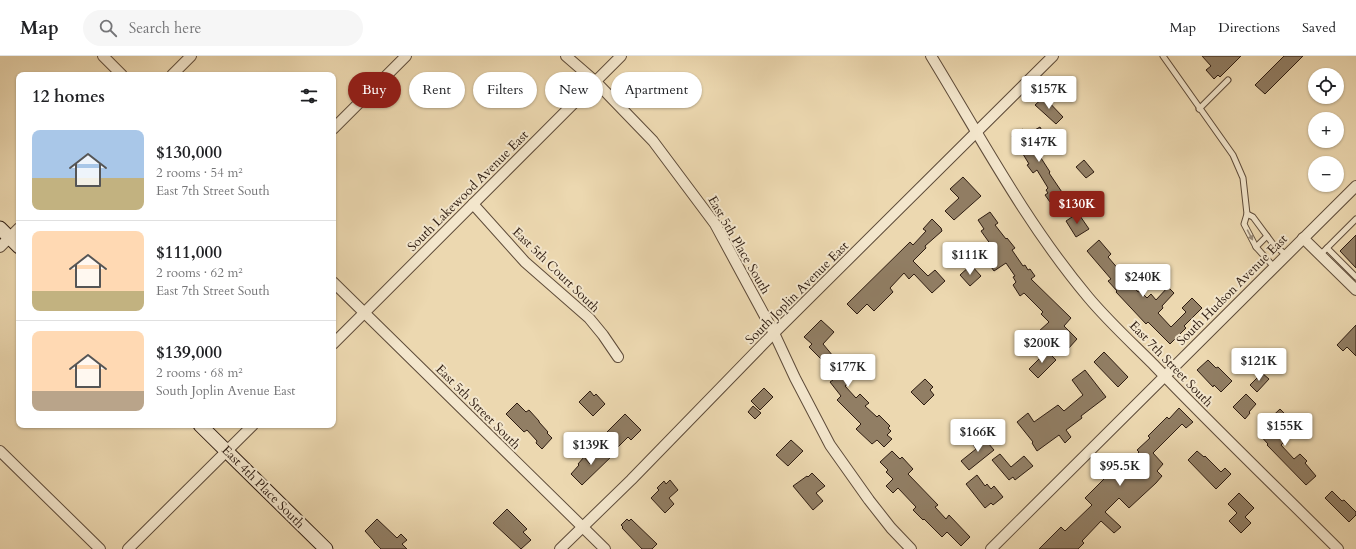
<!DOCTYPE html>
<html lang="en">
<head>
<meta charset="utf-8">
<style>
	body { margin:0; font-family:Cardo,serif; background:#f6f6f6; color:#202124; height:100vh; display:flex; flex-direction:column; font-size:15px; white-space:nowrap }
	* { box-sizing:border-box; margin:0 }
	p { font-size:13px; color:#757577 }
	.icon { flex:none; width:22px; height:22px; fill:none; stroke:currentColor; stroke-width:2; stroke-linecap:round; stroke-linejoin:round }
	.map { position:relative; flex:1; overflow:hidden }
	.drawer { position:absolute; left:16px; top:16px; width:320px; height:356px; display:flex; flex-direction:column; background:#fff; border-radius:8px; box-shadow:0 1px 3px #0004 }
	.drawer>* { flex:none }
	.hud { position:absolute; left:348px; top:16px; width:380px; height:36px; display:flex; gap:8px }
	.tools { position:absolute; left:1308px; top:12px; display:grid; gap:8px }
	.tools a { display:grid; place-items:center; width:36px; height:36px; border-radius:50%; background:#fff; box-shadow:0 1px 3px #0004; font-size:20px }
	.price { position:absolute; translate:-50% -34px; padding:0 9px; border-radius:4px; background:#fff; color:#222; font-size:13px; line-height:26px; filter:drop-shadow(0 1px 2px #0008) }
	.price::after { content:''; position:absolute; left:50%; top:24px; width:12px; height:9px; margin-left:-6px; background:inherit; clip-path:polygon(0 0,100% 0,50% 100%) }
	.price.current { background:#8f2418; color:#fff }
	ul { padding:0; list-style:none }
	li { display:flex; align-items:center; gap:12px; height:100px; padding:0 16px }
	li+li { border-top:1px solid #e0e0e0 }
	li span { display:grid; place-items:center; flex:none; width:112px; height:80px; border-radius:8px; color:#555 }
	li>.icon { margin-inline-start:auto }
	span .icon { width:48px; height:48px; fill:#fffc; stroke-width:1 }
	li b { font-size:17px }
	h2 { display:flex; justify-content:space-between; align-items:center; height:48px; padding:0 16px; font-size:17px }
	.pill { padding:0 14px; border-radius:18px; background:#fff; box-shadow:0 1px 3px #0004; font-size:14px; line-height:36px }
	.pill.current { background:#8f2418; color:#fff }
	header { display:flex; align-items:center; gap:24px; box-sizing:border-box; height:56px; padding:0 20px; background:#fff; border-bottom:1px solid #e0e0e0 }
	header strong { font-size:19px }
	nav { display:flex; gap:22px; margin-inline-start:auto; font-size:14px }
	.search { width:280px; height:36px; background:#f6f6f6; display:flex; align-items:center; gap:10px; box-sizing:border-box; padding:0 14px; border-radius:22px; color:#757577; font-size:15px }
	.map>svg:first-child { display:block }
	.building { fill:#917e64; stroke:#2e1c11 }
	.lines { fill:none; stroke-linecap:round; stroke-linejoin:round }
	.lane-casing { stroke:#5e4b39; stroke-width:7 }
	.street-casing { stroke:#5e4b39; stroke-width:12 }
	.secondary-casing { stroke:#2e1c11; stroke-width:15 }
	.lane { stroke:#f3e6cc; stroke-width:5 }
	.street { stroke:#f3e6cc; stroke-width:10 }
	.secondary { stroke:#f3e6cc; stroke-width:13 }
	.oneway { fill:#9a8b78 }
	.labels { text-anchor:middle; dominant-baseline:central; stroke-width:4; stroke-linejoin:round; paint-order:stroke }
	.street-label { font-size:13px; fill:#2e1c11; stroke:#f3e6cc }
</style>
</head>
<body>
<header>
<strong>Map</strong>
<div class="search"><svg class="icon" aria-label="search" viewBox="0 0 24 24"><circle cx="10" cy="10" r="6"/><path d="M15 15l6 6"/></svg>Search here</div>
<nav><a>Map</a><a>Directions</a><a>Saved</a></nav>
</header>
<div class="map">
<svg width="1356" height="493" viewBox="0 0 1356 493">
	<rect width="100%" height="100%" fill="#ecd8b0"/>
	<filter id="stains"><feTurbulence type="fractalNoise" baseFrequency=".005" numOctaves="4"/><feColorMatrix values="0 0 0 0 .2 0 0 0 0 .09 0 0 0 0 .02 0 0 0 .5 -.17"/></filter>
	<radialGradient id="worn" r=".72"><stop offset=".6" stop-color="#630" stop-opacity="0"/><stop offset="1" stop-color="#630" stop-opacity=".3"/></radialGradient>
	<g class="building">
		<path d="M1202,0H1241L1220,21L1218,19L1214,23L1206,14L1211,10Z"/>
		<path d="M1284,0H1303L1265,38L1255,29Z"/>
		<path d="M1044,41L1063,61L1056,68L1035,49Z"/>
		<path d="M1040,71L1045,80L1032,88L1050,116L1049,117L1068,145L1060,150L1057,146L1055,147L1053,144L1050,146L1045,139L1048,137L1046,134L1048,132L1037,114L1033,117L1027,109L1029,108L1012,80L1023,73L1026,79Z"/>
		<path d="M1084,104L1094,116L1086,122L1076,111Z"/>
		<path d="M963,121L981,140L954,164L945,155L959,142L950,133Z"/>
		<path d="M990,156L998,167L995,169L1006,183L1007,182L1015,192L1012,194L1023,210L1025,209L1028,214L1030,213L1035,220L1031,223L1071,262L1064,270L1077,283L1068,293L1062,287L1056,294L1038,276L1049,266L1041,258L1043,256L1024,237L1020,240L1013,229L1016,226L1013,221L1015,220L1006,207L994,215L986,204L996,196L981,175L984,173L978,164Z"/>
		<path d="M1078,157L1089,173L1076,181L1066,165Z"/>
		<path d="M932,163L941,172L942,175L925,190L926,192L913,205L928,220L935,214L945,225L932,237L914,218L909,223L904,217L890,232L893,236L874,255L867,248L857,258L847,248L910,186L913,189L926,175L923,173Z"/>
		<path d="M1356,179V212L1340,195Z"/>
		<path d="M1099,184L1111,198L1108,201L1138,236L1140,235L1147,242L1151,238L1156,244L1168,231L1174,237L1162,250L1163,252L1158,257L1171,271L1186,256L1182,252L1192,242L1202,252L1184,270L1186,272L1170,288L1148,266L1146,268L1116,236L1117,235L1108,225L1111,223L1087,195Z"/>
		<path d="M971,209L981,220L970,230L960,219Z"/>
		<path d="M821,264L834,276L823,288L843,312L848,309L853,314L847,319L852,324L845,330L856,342L860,338L869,347L865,350L877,361L879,359L890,370L888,372L891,375L887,379L892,383L884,391L877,384L872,388L856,373L861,368L837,344L841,340L830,326L833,324L821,308L824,306L809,291L812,288L804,281Z"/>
		<path d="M1356,269V300L1347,291L1343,295L1337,289Z"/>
		<path d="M1047,295L1056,304L1038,322L1029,313Z"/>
		<path d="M1104,296L1128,321L1118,331L1094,306Z"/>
		<path d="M1208,304L1216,312L1218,311L1232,325L1221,336L1214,329L1213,331L1197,314Z"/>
		<path d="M1085,314L1106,341L1081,360L1082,362L1066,374L1071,381L1065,387L1059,379L1037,395L1032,387L1033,386L1017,366L1028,357L1034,366L1058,349L1064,355L1083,339L1072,324Z"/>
		<path d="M1262,317L1269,323L1257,336L1250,329Z"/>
		<path d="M925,323L933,331L930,334L934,339L924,349L911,336Z"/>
		<path d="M764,332L773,341L760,354L751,345Z"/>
		<path d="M590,335L594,340L596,338L605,348L593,360L579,346Z"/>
		<path d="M1246,338L1256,348L1249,356L1250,357L1245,363L1233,351Z"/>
		<path d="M517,347L526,356L529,354L539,365V366L548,376L547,377L552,382L542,393L536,387L537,385L527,374L524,376L506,358Z"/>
		<path d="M753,350L761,357L755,363L748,356Z"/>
		<path d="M1179,352L1193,366L1186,372L1182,368L1153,397L1163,408L1157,415L1162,420L1156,427L1129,452L1119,442L1105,456L1121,471L1114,477L1101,465L1082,485L1084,487L1078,493H1039L1061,471L1065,475L1092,449L1085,442L1121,406L1125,410L1139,396L1137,394L1150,382L1148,380L1167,361L1169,363Z"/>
		<path d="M1280,353L1289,362L1280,371L1290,380L1281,389L1294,403L1300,398L1307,405L1305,407L1316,420L1306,429L1267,389L1268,388L1258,377L1263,371L1262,370Z"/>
		<path d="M625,358L641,374L631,384L628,381L613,396L600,383Z"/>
		<path d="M982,380L994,394L969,414L961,405L976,393L972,387Z"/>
		<path d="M791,384L803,395L788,410L776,399Z"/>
		<path d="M607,391L614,398L582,429L571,418L579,409L578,408L584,401L590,408Z"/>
		<path d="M892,395L900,403L902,401L913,413L908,418L938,449L935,451L946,463L949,459L970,481L961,490L947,476L942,481L924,463L923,464L913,454L916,451L898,432L893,437L886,430L893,423L886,416L888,414L880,406Z"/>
		<path d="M1197,395L1204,401L1205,400L1221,416L1225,412L1231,418L1216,433L1188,404Z"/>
		<path d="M1000,398L1011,411L1024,400L1033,410L1015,424L1013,421L1009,424L992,404Z"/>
		<path d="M812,417L825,430L816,437L823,445L813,454L793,430L807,420L808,421Z"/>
		<path d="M977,419L985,430L987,428L991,433L994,430L1003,441L993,449L991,447L985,452L966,428Z"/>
		<path d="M670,424L678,434L669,442L674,448L665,457L651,442L659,434L657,432L664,425L666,428Z"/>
		<path d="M1332,435L1342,445L1344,444L1356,456V459L1349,466L1325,442Z"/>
		<path d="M1239,437L1254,452L1245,461L1251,467L1241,477L1229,465L1237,457L1228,448Z"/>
		<path d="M507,453L527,473L523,476L531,484L521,493L493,467Z"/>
		<path d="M377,463L397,482L401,478L407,484L402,488L407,493H381L374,486V485L365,475Z"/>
		<path d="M627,463L629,465L631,463L657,488L652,493H642L622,472L623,471L621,469Z"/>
	</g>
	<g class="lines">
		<g class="lane-casing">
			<g id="lane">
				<path d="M1163,0L1233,99L1243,122L1247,158"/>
				<path d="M1199,53L1228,24"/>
				<path d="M1256,191L1267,180"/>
				<path d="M1327,192L1356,221"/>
				<path d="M1320,199L1356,163"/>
				<path d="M1274,211L1256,191L1244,168L1247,158L1253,161L1273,188L1286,199"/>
			</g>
		</g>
		<g class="street-casing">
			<g id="street">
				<path d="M103,0L122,19"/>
				<path d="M566,0L596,26L653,85L715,168L774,277L795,322L830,389L869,444L891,472L911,493"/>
				<path d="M931,0C981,82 1026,167 1088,241C1108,265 1131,286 1153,308C1213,371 1276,431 1338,493"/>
				<path d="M172,19L191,0"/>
				<path d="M333,73L406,0"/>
				<path d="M473,148L525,206L589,262L603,279L618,301"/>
				<path d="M1303,182L1356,234"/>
				<path d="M0,191L19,172"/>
				<path d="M333,226L605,493"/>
				<path d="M333,288L621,0"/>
				<path d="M0,395L100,493"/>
				<path d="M128,493L253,369"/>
				<path d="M560,493L631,424L774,277L1053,0"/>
				<path d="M991,493L1356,130"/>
			</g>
		</g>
		<g class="secondary-casing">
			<g id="secondary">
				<path d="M0,172L19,191"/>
				<path d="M200,369L326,493"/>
			</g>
		</g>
		<use href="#lane" class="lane"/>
		<use href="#street" class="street"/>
		<use href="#secondary" class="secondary"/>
	</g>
	<defs><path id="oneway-solid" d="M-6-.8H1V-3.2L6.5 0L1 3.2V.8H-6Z"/></defs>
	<use class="oneway" href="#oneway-solid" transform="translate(1250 179) rotate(62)"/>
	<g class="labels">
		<g class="street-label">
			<text transform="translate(468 135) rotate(-45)">South Lakewood Avenue East</text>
			<text transform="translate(739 189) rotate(60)">East 5th Place South</text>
			<text transform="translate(556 214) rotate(44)">East 5th Court South</text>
			<text transform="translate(1232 234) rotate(-45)">South Hudson Avenue East</text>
			<text transform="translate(797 237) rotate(-45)">South Joplin Avenue East</text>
			<text transform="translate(1171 308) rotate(46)">East 7th Street South</text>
			<text transform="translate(478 351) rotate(45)">East 5th Street South</text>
			<text transform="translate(263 431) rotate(45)">East 4th Place South</text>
		</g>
	</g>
	<rect width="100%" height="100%" filter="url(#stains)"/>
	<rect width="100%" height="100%" fill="url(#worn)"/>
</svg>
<div class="tools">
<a><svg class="icon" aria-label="locate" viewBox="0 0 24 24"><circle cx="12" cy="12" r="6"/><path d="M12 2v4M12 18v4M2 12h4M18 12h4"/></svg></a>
<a>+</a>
<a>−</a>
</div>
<b class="price" style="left:1049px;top:54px">$157K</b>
<b class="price" style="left:1039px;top:107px">$147K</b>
<b class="price current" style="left:1077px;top:169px">$130K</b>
<b class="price" style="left:970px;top:220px">$111K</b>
<b class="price" style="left:1143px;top:242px">$240K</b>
<b class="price" style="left:1042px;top:308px">$200K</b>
<b class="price" style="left:1259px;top:326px">$121K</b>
<b class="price" style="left:848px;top:332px">$177K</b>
<b class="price" style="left:1285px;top:391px">$155K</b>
<b class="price" style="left:978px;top:397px">$166K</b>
<b class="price" style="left:591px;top:410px">$139K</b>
<b class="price" style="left:1120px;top:431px">$95.5K</b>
<div class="hud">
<a class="pill current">Buy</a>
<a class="pill">Rent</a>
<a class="pill">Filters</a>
<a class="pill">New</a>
<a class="pill">Apartment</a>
</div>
<section class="drawer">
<h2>12 homes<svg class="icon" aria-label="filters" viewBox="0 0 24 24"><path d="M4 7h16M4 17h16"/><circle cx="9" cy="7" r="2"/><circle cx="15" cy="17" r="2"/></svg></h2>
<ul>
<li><span style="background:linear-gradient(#a9c7e8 60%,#c2b280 0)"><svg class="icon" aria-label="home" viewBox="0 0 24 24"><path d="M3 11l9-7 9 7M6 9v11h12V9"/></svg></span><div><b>$130,000</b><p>2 rooms · 54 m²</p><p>East 7th Street South</p></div></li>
<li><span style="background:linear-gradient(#ffd9b3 75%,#c2b280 0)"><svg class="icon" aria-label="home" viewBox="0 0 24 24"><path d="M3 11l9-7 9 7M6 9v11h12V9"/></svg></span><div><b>$111,000</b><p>2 rooms · 62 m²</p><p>East 7th Street South</p></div></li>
<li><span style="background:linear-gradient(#ffd9b3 75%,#b9a48a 0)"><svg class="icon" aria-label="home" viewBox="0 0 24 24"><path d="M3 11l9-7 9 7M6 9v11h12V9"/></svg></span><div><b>$139,000</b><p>2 rooms · 68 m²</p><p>South Joplin Avenue East</p></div></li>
</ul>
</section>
</div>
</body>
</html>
